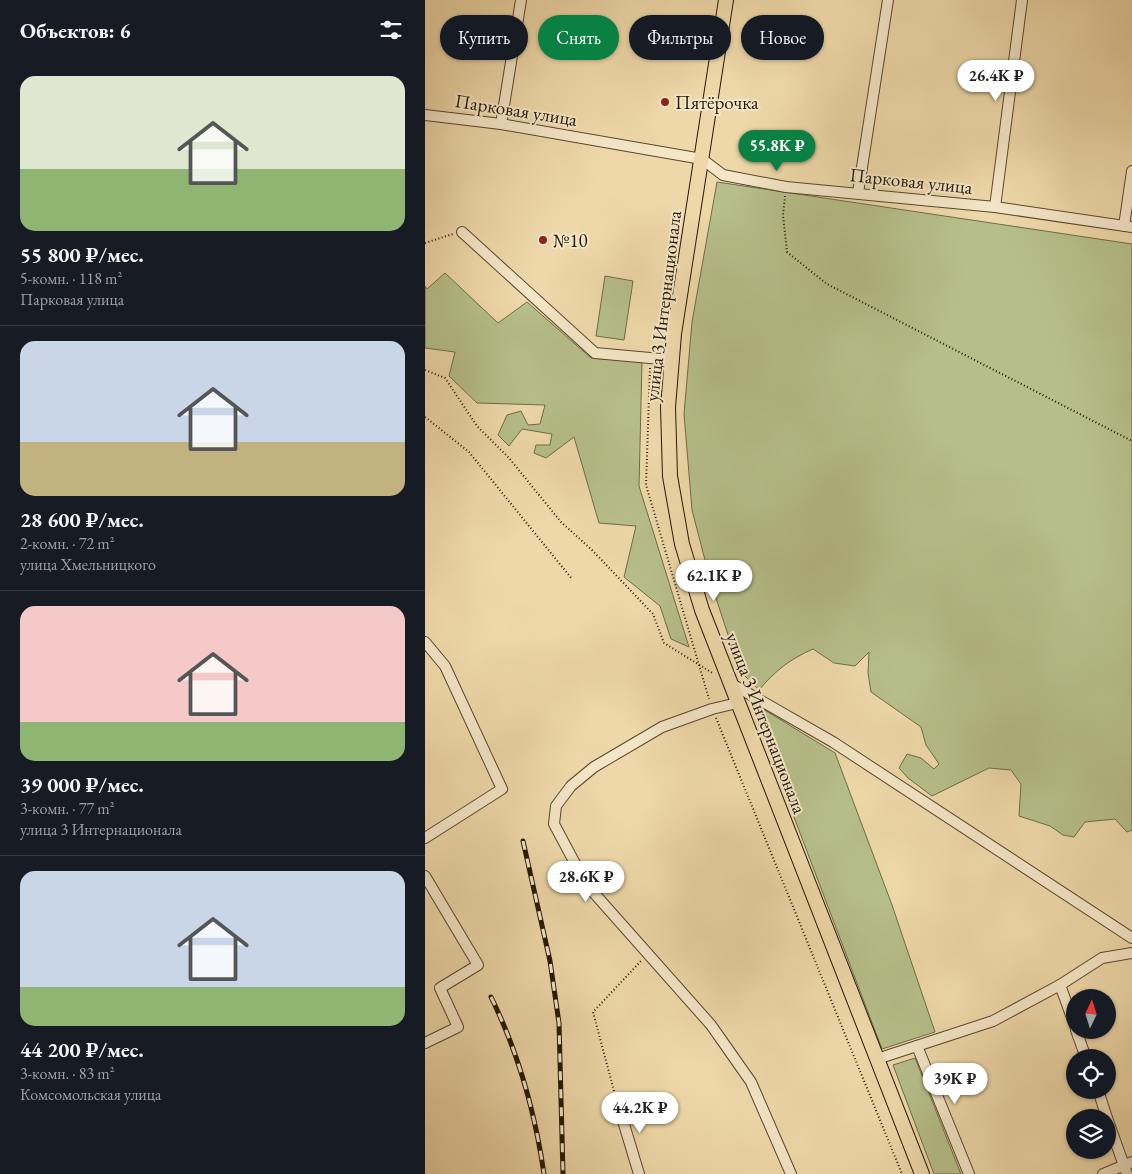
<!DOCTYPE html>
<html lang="ru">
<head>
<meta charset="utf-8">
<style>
	body { margin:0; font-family:"EB Garamond",serif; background:#242831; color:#f1f3f6; height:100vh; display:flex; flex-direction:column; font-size:19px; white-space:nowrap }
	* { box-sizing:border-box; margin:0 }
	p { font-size:16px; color:#9ea1a6 }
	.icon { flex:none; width:28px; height:28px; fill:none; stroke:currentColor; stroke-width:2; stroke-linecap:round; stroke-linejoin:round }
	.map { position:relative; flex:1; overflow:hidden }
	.sheet { display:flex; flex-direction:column; background:#171b24; width:425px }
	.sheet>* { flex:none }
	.guide { position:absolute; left:15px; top:15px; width:475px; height:45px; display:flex; gap:10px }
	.needle { width:32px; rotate:4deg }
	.fabs { position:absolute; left:641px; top:989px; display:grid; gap:10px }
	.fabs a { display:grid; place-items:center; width:50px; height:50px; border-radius:50%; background:#171b24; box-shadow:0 1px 4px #0004; font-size:25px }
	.price { position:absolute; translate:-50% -42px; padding:0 11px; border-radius:18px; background:#fff; color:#222; font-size:16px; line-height:32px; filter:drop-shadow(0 1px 2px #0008) }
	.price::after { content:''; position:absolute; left:50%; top:30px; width:15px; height:11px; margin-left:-8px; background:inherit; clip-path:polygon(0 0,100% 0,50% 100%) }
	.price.current { background:#0b8043; color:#fff }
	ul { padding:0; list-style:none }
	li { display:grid; align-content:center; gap:10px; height:265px; padding:0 20px }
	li+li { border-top:1px solid #363941 }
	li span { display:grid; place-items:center; height:155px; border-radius:15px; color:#555 }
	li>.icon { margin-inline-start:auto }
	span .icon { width:90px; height:90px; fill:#fffc; stroke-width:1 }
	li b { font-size:21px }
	h2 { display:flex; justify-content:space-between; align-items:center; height:60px; padding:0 20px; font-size:21px }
	.chip { padding:0 18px; border-radius:22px; background:#171b24; box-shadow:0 1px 4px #0004; font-size:18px; line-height:45px }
	.chip.current { background:#0b8043; color:#fff }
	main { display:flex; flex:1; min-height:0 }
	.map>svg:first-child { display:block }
	.green { fill:#b6bf8a; stroke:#6e6c48 }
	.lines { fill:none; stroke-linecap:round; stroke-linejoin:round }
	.minor-casing { stroke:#57482f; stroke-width:12 }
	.major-casing { stroke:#251806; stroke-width:16 }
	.path { stroke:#251806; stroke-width:2; stroke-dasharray:1 2.5; stroke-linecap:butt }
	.minor { stroke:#f4e6c7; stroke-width:10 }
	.major { stroke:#eed8a9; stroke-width:14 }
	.rail-casing { stroke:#251806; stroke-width:5 }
	.rail { stroke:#f4e6c7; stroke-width:3; stroke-dasharray:9; stroke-linecap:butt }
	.poi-dot { fill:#8f2418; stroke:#f4e6c7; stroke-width:2 }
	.labels { text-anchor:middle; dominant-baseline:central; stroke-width:4; stroke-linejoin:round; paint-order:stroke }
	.poi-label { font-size:19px; fill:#251806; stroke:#f4e6c7; text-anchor:start }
	.street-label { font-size:19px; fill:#251806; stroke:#f4e6c7 }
</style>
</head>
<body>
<main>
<section class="sheet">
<h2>Объектов: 6<svg class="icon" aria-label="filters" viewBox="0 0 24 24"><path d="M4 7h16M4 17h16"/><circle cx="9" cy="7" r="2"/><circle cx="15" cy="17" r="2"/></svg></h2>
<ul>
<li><span style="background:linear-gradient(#dfe7d0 60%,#8fb573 0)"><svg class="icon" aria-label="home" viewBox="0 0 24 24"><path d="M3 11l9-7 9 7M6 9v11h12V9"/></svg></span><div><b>55 800 ₽/мес.</b><p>5-комн. · 118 m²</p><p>Парковая улица</p></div></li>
<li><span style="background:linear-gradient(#c9d6e8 65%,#c2b280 0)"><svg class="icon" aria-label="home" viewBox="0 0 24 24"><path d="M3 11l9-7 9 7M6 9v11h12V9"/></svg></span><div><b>28 600 ₽/мес.</b><p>2-комн. · 72 m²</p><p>улица Хмельницкого</p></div></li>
<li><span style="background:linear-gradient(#f6c9c9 75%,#8fb573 0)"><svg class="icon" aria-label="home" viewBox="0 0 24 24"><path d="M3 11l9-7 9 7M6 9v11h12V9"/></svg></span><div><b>39 000 ₽/мес.</b><p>3-комн. · 77 m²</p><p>улица 3 Интернационала</p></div></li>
<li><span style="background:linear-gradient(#c9d6e8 75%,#8fb573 0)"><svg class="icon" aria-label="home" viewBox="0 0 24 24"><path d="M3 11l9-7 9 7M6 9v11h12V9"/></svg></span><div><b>44 200 ₽/мес.</b><p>3-комн. · 83 m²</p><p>Комсомольская улица</p></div></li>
</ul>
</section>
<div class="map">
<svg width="707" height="1174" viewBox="0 0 707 1174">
	<rect width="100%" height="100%" fill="#eed8a9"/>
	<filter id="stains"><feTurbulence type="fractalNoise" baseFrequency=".004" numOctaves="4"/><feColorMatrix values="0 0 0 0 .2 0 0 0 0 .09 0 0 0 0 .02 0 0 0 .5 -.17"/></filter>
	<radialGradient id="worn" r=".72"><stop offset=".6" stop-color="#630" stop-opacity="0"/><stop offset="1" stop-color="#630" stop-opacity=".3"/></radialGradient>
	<g class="green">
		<path d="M292,182L707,244V830L702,832L690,819L660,822L649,837L638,835L625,826L594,816L596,784L586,770L564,768L507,796L483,778L474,768L482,754L496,758L509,769L514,764L501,745L496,727L446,692L443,673L444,652L430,666L409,663L388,649C365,659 350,671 334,690L315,671L286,583L267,510L259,414L267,322Z"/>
		<path d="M20,273L73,323L102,302L166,358L217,362L214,486L264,647L246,639L235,606L199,577L211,526L174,523L149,437L121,458L109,453L111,445H125L127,434L97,429L84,446L73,435L82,415L96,411L103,425L115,424L120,405L52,403L24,376L30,352L0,348V286L2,289Z"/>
		<path d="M180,276L208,281L199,340L171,336Z"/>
		<path d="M325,701L410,753L467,905L510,1032L457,1049Z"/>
		<path d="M490,1058L536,1174H509L468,1065Z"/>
	</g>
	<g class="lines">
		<g class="minor-casing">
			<g id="minor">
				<path d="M0,115L76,124L277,159L298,175L361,187L570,207L707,227"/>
				<path d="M76,124L96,0"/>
				<path d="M433,193L463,0"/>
				<path d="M570,207L597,0"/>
				<path d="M699,226L707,171"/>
				<path d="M37,232L170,353L247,360"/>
				<path d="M0,642L20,666L77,789L0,838"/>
				<path d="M305,683L408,742L707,938"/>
				<path d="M312,703L287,709L237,727L169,767L146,786L131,806L129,824L161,884L286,1025L326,1082L366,1174"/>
				<path d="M0,876L53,965L15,988L33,1027L0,1043"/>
				<path d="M635,985L650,1026"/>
				<path d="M651,1030L661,1058"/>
				<path d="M492,1046L544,1174"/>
				<path d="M452,1059L568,1021L635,985L677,958L707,953"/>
				<path d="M673,1090L682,1118"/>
				<path d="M192,1101L214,1174"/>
				<path d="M682,1118L702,1174"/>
				<path d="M678,1174L707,1162"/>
			</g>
		</g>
		<g class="major-casing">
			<path id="major" d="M301,0L249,334L243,407L245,476L257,544L277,610L497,1174"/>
		</g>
		<g class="path">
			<path d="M360,196L358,215L362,252L402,284L707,441"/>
			<path d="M0,243L28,234"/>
			<path d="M225,368L221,485L284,699"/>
			<path d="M0,370L20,378L52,426L84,458L136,522L167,550L228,614L239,643L289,674"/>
			<path d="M0,417L44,452L147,579"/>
			<path d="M291,718L477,1174"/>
			<path d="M189,1091L168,1012L216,961"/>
		</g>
		<use href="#minor" class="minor"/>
		<use href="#major" class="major"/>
		<g class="rail-casing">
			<g id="rail">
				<path d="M98,841L125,961L134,1023L138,1174"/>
				<path d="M66,997C93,1052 110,1112 119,1174"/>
			</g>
		</g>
		<use href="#rail" class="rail"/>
	</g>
	<g class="poi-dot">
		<circle cx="240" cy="102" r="5"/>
		<circle cx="118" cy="240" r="5"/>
	</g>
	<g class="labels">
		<g class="poi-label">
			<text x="250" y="102">Пятёрочка</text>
			<text x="128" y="240">№10</text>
		</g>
		<g class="street-label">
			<text transform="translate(91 110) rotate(9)">Парковая улица</text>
			<text transform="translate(486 181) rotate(6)">Парковая улица</text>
			<text transform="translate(238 306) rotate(-83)">улица 3 Интернационала</text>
			<text transform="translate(341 723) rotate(69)">улица 3 Интернационала</text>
		</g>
	</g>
	<rect width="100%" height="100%" filter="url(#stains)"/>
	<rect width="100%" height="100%" fill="url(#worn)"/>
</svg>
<div class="fabs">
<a><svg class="needle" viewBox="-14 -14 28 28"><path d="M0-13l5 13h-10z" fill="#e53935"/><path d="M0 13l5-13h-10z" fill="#9ea1a6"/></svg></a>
<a><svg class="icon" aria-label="locate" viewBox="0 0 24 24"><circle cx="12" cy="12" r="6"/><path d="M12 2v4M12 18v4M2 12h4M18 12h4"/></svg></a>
<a><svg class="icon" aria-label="layers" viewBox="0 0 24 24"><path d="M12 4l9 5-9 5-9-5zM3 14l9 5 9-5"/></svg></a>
</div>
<b class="price" style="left:571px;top:102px">26.4K ₽</b>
<b class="price current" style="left:352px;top:172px">55.8K ₽</b>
<b class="price" style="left:289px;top:602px">62.1K ₽</b>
<b class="price" style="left:161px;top:903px">28.6K ₽</b>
<b class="price" style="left:530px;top:1105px">39K ₽</b>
<b class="price" style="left:215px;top:1134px">44.2K ₽</b>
<div class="guide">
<a class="chip">Купить</a>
<a class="chip current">Снять</a>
<a class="chip">Фильтры</a>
<a class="chip">Новое</a>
</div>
</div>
</main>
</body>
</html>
